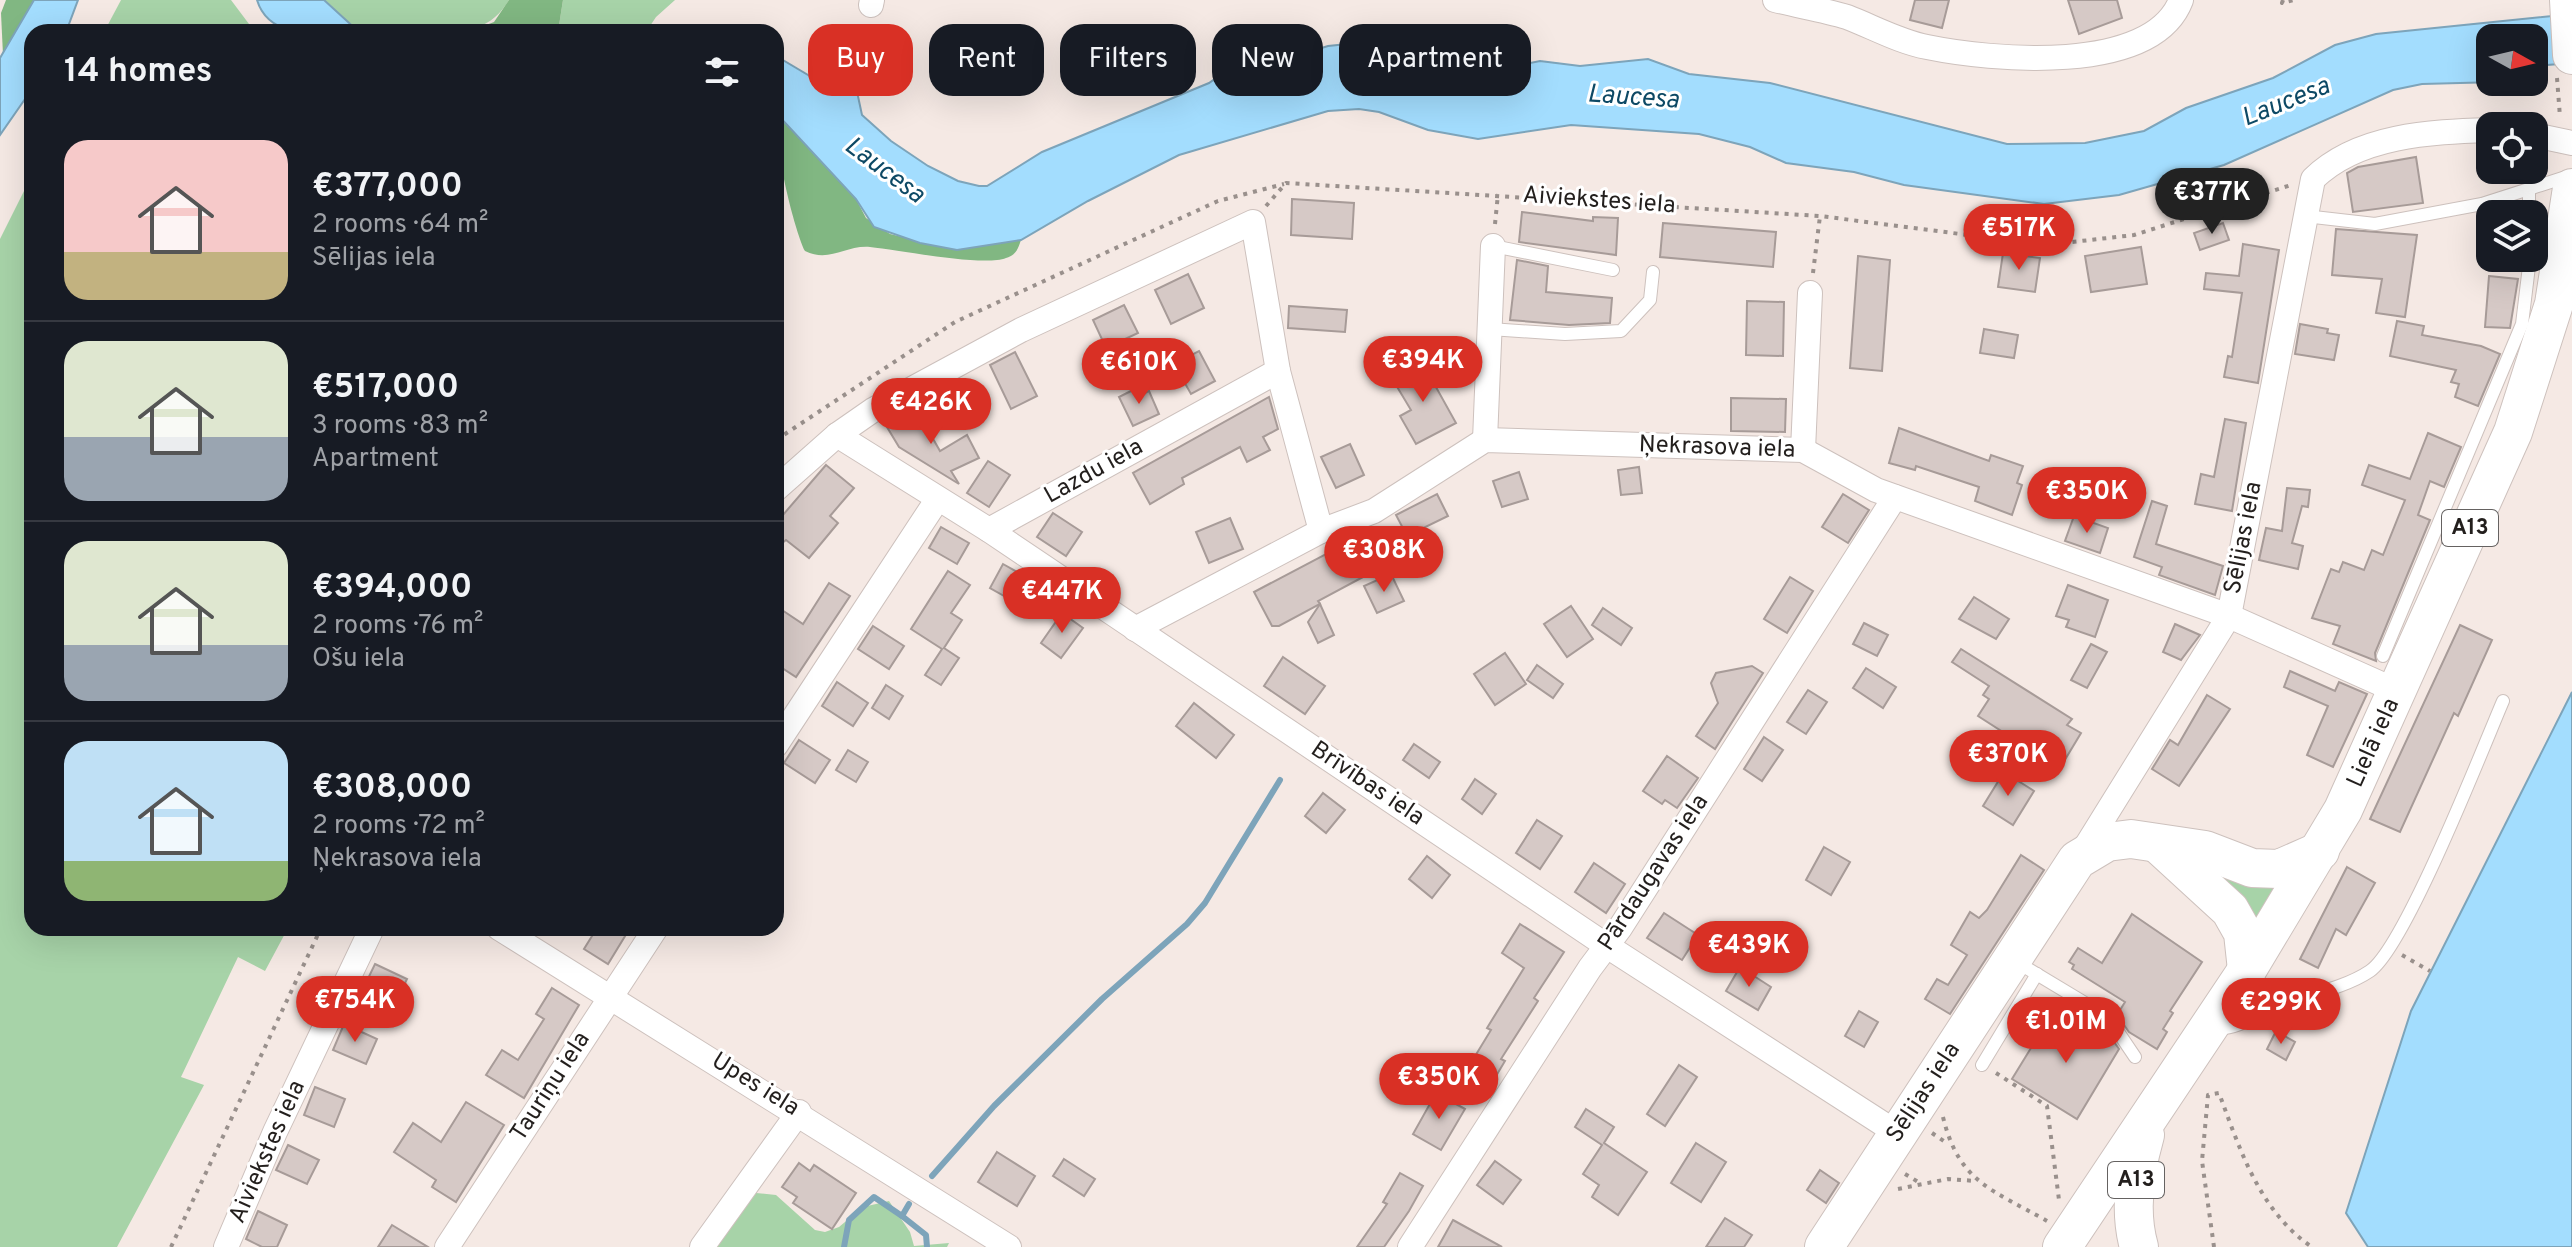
<!DOCTYPE html>
<html lang="en">
<head>
<meta charset="utf-8">
<style>
	body { margin:0; font-family:Overpass,sans-serif; background:#242831; color:#f1f3f6; height:100vh; display:flex; flex-direction:column; font-size:30px; white-space:nowrap }
	* { box-sizing:border-box; margin:0 }
	p { font-size:26px; color:#9ea1a6 }
	.icon { flex:none; width:44px; height:44px; fill:none; stroke:currentColor; stroke-width:2; stroke-linecap:round; stroke-linejoin:round }
	.map { position:relative; flex:1; overflow:hidden }
	.side { position:absolute; left:24px; top:24px; width:760px; height:912px; display:flex; flex-direction:column; background:#171b24; border-radius:24px; box-shadow:0 8px 32px #0002 }
	.side>* { flex:none }
	.banner { position:absolute; left:808px; top:24px; width:760px; height:72px; display:flex; gap:16px }
	.needle { width:52px; rotate:98deg }
	.buttons { position:absolute; left:2476px; top:24px; display:grid; gap:16px }
	.buttons a { display:grid; place-items:center; width:72px; height:72px; border-radius:16px; background:#171b24; box-shadow:0 8px 32px #0002; font-size:40px }
	.price { position:absolute; translate:-50% -68px; padding:0 18px; border-radius:28px; background:#d93025; color:#fff; font-size:26px; line-height:52px; filter:drop-shadow(0 2px 4px #0008) }
	.price::after { content:''; position:absolute; left:50%; top:48px; width:24px; height:18px; margin-left:-12px; background:inherit; clip-path:polygon(0 0,100% 0,50% 100%) }
	.price.on { background:#222; color:#fff }
	ul { padding:0; list-style:none }
	li { display:flex; align-items:center; gap:24px; height:200px; padding:0 40px }
	li+li { border-top:2px solid #363941 }
	li span { display:grid; place-items:center; flex:none; width:224px; height:160px; border-radius:24px; color:#555 }
	li>.icon { margin-inline-start:auto }
	span .icon { width:96px; height:96px; fill:#fffc; stroke-width:1 }
	li b { font-size:34px }
	h2 { display:flex; justify-content:space-between; align-items:center; height:96px; padding:0 40px; font-size:34px }
	.pill { padding:0 28px; border-radius:24px; background:#171b24; box-shadow:0 8px 32px #0002; font-size:28px; line-height:72px }
	.pill.on { background:#d93025; color:#fff }
	.map>svg:first-child { display:block }
	.green { fill:#a7d3a8 }
	.forest { fill:#81b782 }
	.water { fill:#a3ddfe; stroke:#7da4ba; stroke-width:2 }
	.lines { fill:none; stroke-linecap:round; stroke-linejoin:round }
	.stream { stroke:#7da4ba; stroke-width:6 }
	.building { fill:#d6c9c6; stroke:#a79b98; stroke-width:2 }
	.lane-casing { stroke:#cdc1bd; stroke-width:14 }
	.street-casing { stroke:#cdc1bd; stroke-width:26 }
	.primary-casing { stroke:#cdc1bd; stroke-width:40 }
	.path { stroke:#99908c; stroke-width:4; stroke-dasharray:4 6; stroke-linecap:butt }
	.lane { stroke:#fff; stroke-width:12 }
	.street { stroke:#fff; stroke-width:24 }
	.primary { stroke:#fff; stroke-width:38 }
	.labels { text-anchor:middle; dominant-baseline:central; stroke-width:6; stroke-linejoin:round; paint-order:stroke }
	.shield { fill:#fff; stroke:#656261; stroke-width:2 }
	.shield-label { font-size:22px; font-weight:bold; fill:#231f1d }
	.street-label { font-size:24px; fill:#231f1d; stroke:#fff }
	.water-label { font-size:26px; font-style:italic; fill:#0d4965; stroke:#fff }
</style>
</head>
<body>
<div class="map">
<svg width="2572" height="1247" viewBox="0 0 2572 1247">
	<rect width="100%" height="100%" fill="#f5e9e4"/>
	<g class="green">
		<path d="M121,0H231L255,32H104Z"/>
		<path d="M324,0H509C483,44 435,32 390,32L378,28L359,32Z"/>
		<path d="M563,0H675L656,17L646,32H558Z"/>
		<path d="M32,175V928H288L265,971L238,957L181,1077L204,1085L117,1247H0V239Z"/>
		<path d="M2197,859L2283,886L2258,924Z"/>
		<path d="M756,1193L776,1195L815,1230L825,1232L839,1227L863,1207L889,1201L910,1232L914,1246L949,1243L947,1247H713Z"/>
	</g>
	<g class="forest">
		<path d="M6,0H34L3,55L1,13Z"/>
		<path d="M509,0H563L558,32H468L494,22Z"/>
		<path d="M779,116L856,199L866,218L890,234L957,250L1021,240C1018,249 1016,255 1006,258C983,267 900,250 870,247C845,245 830,263 805,251C794,229 771,136 779,116Z"/>
	</g>
	<g class="water">
		<path d="M34,0H78L66,32H32V89L0,135V58Z"/>
		<path d="M257,0H324L359,32C325,32 270,43 257,0Z"/>
		<path d="M2572,14V63L2547,65L2534,72V38H2490V82H2498L2422,84L2393,90L2224,165L2119,195L2044,204L1904,185L1854,172L1786,163L1750,147L1699,134L1571,125L1478,139L1428,130L1379,112L1359,109L1328,111L1179,155L1088,201L1021,240L957,250L920,243L874,227L856,199L776,113V56L830,88L856,87L862,115L891,141L928,166L958,181L979,186H987L1042,152L1209,83L1226,71L1247,65L1276,62L1328,46L1357,43L1405,44L1459,72L1476,74L1540,61L1580,66L1648,59L1689,74L1770,83L2007,144L2085,143L2144,131L2186,108L2273,78L2335,45L2376,34Z"/>
		<path d="M2572,692V1247H2368L2346,1213L2411,1011Z"/>
	</g>
	<g class="lines">
		<g class="stream">
			<path d="M932,1176L994,1106L1102,999L1187,924L1205,903L1280,780"/>
			<path d="M909,1204L902,1216L926,1235L927,1247"/>
			<path d="M844,1247L849,1220L874,1197L902,1216"/>
		</g>
	</g>
	<g class="building">
		<path d="M1915,0H1949L1942,28L1910,20Z"/>
		<path d="M2068,0H2117L2122,18L2079,34Z"/>
		<path d="M2416,157L2423,203L2353,212L2347,173L2358,167Z"/>
		<path d="M1292,199L1354,203L1352,239L1291,235Z"/>
		<path d="M1522,212L1593,221V217L1618,218L1616,255L1519,242Z"/>
		<path d="M1663,223L1776,232L1773,267L1660,257Z"/>
		<path d="M2223,223L2229,240L2200,250L2194,233Z"/>
		<path d="M2336,229L2417,235L2405,317L2376,313L2382,279L2332,275Z"/>
		<path d="M2243,244L2279,250L2258,383L2224,377L2228,356L2232,357L2242,293L2204,289L2206,273L2239,276Z"/>
		<path d="M2141,247L2147,284L2091,292L2085,256Z"/>
		<path d="M2003,253L2040,258L2035,292L1998,287Z"/>
		<path d="M1858,256L1890,260L1882,371L1850,368Z"/>
		<path d="M1517,260L1548,266L1546,292L1612,298L1610,323L1569,325L1510,320Z"/>
		<path d="M1188,274L1204,308L1171,324L1155,290Z"/>
		<path d="M2489,276L2518,279L2510,328L2485,327Z"/>
		<path d="M1747,301L1784,302L1783,356L1746,355Z"/>
		<path d="M1124,305L1138,333L1106,348L1093,320Z"/>
		<path d="M1289,306L1347,310L1345,332L1288,328Z"/>
		<path d="M2397,321L2424,326L2422,335L2481,346L2500,354L2478,406L2455,397L2459,384L2451,382L2456,370L2390,356Z"/>
		<path d="M2300,324L2328,329L2327,333L2339,335L2334,360L2295,354Z"/>
		<path d="M1984,329L2018,335L2014,358L1980,353Z"/>
		<path d="M1199,351L1215,381L1191,394L1174,364Z"/>
		<path d="M1015,352L1037,396L1011,409L990,365Z"/>
		<path d="M1422,362L1456,423L1416,444L1400,416L1411,410L1393,380Z"/>
		<path d="M1137,388L1140,396L1149,391L1159,414L1133,426L1119,397Z"/>
		<path d="M1269,397L1278,429L1263,437L1270,450L1247,462L1240,447L1182,478L1184,484L1150,504L1133,473Z"/>
		<path d="M1731,398L1786,399L1785,432L1731,431Z"/>
		<path d="M916,409L940,451L967,435L979,458L951,471L959,484L899,447L887,427Z"/>
		<path d="M2225,419L2246,423L2232,511L2195,504L2201,474L2214,477Z"/>
		<path d="M1899,428L1989,461L1991,455L2023,466L2017,483L2022,485L2012,515L1975,501L1979,487L1916,466L1915,470L1889,463Z"/>
		<path d="M2428,433L2461,447L2444,487L2430,481L2418,515L2430,520L2375,653L2376,661L2333,644L2340,626L2312,618L2331,569L2339,572L2343,562L2364,570L2372,550L2383,555L2405,500L2362,485L2369,465L2410,479Z"/>
		<path d="M1350,444L1364,475L1336,488L1321,457Z"/>
		<path d="M988,461L1010,475L989,507L967,493Z"/>
		<path d="M826,465L854,488L830,516L838,523L809,558L786,540L776,548V523Z"/>
		<path d="M1639,467L1642,493L1621,495L1618,470Z"/>
		<path d="M1519,472L1528,499L1502,507L1493,481Z"/>
		<path d="M2287,488L2310,490L2308,507L2302,506L2292,543L2303,546L2298,569L2259,560L2266,528L2282,531Z"/>
		<path d="M1437,494L1448,516L1407,536L1396,515Z"/>
		<path d="M1843,494L1869,510L1848,543L1822,527Z"/>
		<path d="M2152,501L2167,506L2156,544L2223,566L2215,595L2159,575L2162,567L2134,557Z"/>
		<path d="M1053,513L1082,532L1066,556L1037,537Z"/>
		<path d="M2074,516L2108,528L2100,553L2065,541Z"/>
		<path d="M1230,518L1243,549L1209,563L1196,532Z"/>
		<path d="M941,527L969,543L957,564L929,548Z"/>
		<path d="M1345,544L1363,577L1318,601L1320,604L1279,626H1272L1254,592Z"/>
		<path d="M1003,564L1026,577L1013,601L990,588Z"/>
		<path d="M948,571L970,585L951,613L962,620L944,648L959,658L941,685L925,675L942,649L911,629Z"/>
		<path d="M1391,574L1404,601L1377,613L1364,586Z"/>
		<path d="M1790,577L1813,591L1787,633L1764,619Z"/>
		<path d="M829,583L850,596L796,677L776,664V606L803,624Z"/>
		<path d="M2068,585L2108,600L2095,637L2066,627L2069,620L2056,616Z"/>
		<path d="M1974,597L2009,619L1996,639L1959,619Z"/>
		<path d="M1320,604L1334,635L1318,643L1308,622Z"/>
		<path d="M1571,606L1593,639L1567,657L1544,624Z"/>
		<path d="M1603,608L1632,628L1621,645L1592,625Z"/>
		<path d="M1062,613L1083,628L1061,658L1041,643Z"/>
		<path d="M1864,623L1888,635L1877,656L1853,644Z"/>
		<path d="M2175,624L2200,635L2181,660L2163,652Z"/>
		<path d="M2460,625L2492,640L2458,716L2454,713L2400,832L2370,819Z"/>
		<path d="M873,626L904,646L889,669L858,649Z"/>
		<path d="M2091,644L2107,652L2087,688L2071,680Z"/>
		<path d="M1961,649L2072,719L2067,725L2081,733L2063,763L2049,754L2045,759L1978,716L1989,699L1983,695L1989,686L1952,662Z"/>
		<path d="M1505,653L1526,684L1495,705L1474,674Z"/>
		<path d="M1283,657L1325,686L1305,714L1264,686Z"/>
		<path d="M1537,665L1563,684L1553,698L1527,680Z"/>
		<path d="M1752,666L1763,673L1715,749L1696,736L1718,703L1711,683L1716,673Z"/>
		<path d="M1866,668L1896,687L1883,708L1853,688Z"/>
		<path d="M2290,671L2335,691L2339,682L2367,694L2333,767L2307,755L2328,706L2284,687Z"/>
		<path d="M837,682L868,703L853,726L822,706Z"/>
		<path d="M886,685L903,696L889,719L872,708Z"/>
		<path d="M1808,690L1827,702L1806,734L1787,722Z"/>
		<path d="M2207,695L2230,709L2179,786L2152,769L2170,740L2178,745Z"/>
		<path d="M1194,703L1234,735L1216,758L1176,726Z"/>
		<path d="M1764,737L1783,750L1762,781L1744,769Z"/>
		<path d="M799,740L830,760L815,783L784,763Z"/>
		<path d="M1414,744L1440,762L1429,778L1403,760Z"/>
		<path d="M848,750L868,762L856,782L836,770Z"/>
		<path d="M1667,756L1698,778L1677,808L1665,800L1662,804L1643,791Z"/>
		<path d="M2004,772L2034,791L2013,825L1983,806Z"/>
		<path d="M1475,779L1496,794L1482,814L1462,799Z"/>
		<path d="M1323,793L1345,810L1326,833L1305,816Z"/>
		<path d="M1537,820L1562,836L1540,869L1516,853Z"/>
		<path d="M1824,847L1850,862L1831,895L1806,880Z"/>
		<path d="M2021,855L2044,870L1950,1014L1925,999L1937,979L1948,985L1967,955L1951,945L1970,912L1979,918L1987,910Z"/>
		<path d="M1427,856L1450,875L1432,898L1409,879Z"/>
		<path d="M1594,863L1625,884L1606,913L1575,892Z"/>
		<path d="M2347,867L2375,883L2346,935L2336,929L2318,968L2300,959Z"/>
		<path d="M1664,913L1698,935L1682,960L1647,938Z"/>
		<path d="M2132,914L2202,962L2170,1011L2173,1013L2163,1029L2167,1032L2157,1049L2129,1032L2117,1015L2125,1002L2072,969L2074,965L2069,962L2078,948L2102,963Z"/>
		<path d="M1520,924L1564,952L1534,998L1538,1001L1501,1059L1505,1061L1490,1086L1466,1071L1491,1030L1487,1028L1524,968L1502,953Z"/>
		<path d="M597,928H630L608,964L584,949Z"/>
		<path d="M375,964L407,979L393,1008L361,993Z"/>
		<path d="M1740,967L1771,987L1758,1010L1726,991Z"/>
		<path d="M552,988L579,1005L524,1098L486,1075L502,1050L518,1060L544,1019L536,1014Z"/>
		<path d="M1859,1011L1878,1022L1864,1047L1845,1036Z"/>
		<path d="M2053,1012L2101,1041L2107,1032L2119,1049L2077,1119L2012,1079Z"/>
		<path d="M344,1024L377,1039L366,1064L333,1050Z"/>
		<path d="M2276,1031L2295,1042L2286,1060L2267,1049Z"/>
		<path d="M1679,1065L1697,1077L1665,1126L1647,1114Z"/>
		<path d="M315,1087L345,1099L334,1127L304,1115Z"/>
		<path d="M1436,1093L1465,1109L1441,1150L1413,1134Z"/>
		<path d="M466,1102L504,1125L456,1202L432,1187L436,1180L394,1152L413,1123L441,1142Z"/>
		<path d="M1586,1109L1614,1127L1604,1143L1647,1172L1618,1215L1592,1197L1599,1185L1583,1174L1602,1145L1575,1127Z"/>
		<path d="M1696,1143L1726,1162L1701,1202L1671,1183Z"/>
		<path d="M288,1145L319,1160L307,1184L276,1170Z"/>
		<path d="M997,1152L1035,1176L1017,1206L978,1182Z"/>
		<path d="M1064,1159L1095,1179L1084,1196L1053,1176Z"/>
		<path d="M1495,1161L1521,1180L1503,1204L1477,1185Z"/>
		<path d="M799,1163L810,1171L814,1165L856,1193L832,1229L793,1203L797,1197L782,1187Z"/>
		<path d="M1820,1170L1839,1183L1826,1203L1807,1190Z"/>
		<path d="M1400,1173L1423,1186L1409,1211L1384,1247H1357L1387,1204L1383,1202Z"/>
		<path d="M258,1211L287,1225L277,1247H262L246,1239Z"/>
		<path d="M1725,1218L1752,1235L1744,1247H1706Z"/>
		<path d="M1453,1220L1502,1247H1438Z"/>
		<path d="M392,1225L428,1247H378Z"/>
	</g>
	<g class="lines">
		<g class="lane-casing">
			<g id="lane">
				<path d="M2529,189V214"/>
				<path d="M2305,216L2375,224L2482,204L2569,176"/>
				<path d="M1493,246L1613,270"/>
				<path d="M1490,329L1565,334L1621,331L1650,300L1653,272"/>
				<path d="M2383,656L2522,324L2530,258"/>
				<path d="M2015,961L2108,1017L2135,1057"/>
				<path d="M2216,1028C2240,1030 2257,1013 2278,1005C2307,995 2345,988 2370,971C2405,947 2482,750 2503,701"/>
				<path d="M1982,1065L2037,974"/>
			</g>
		</g>
		<g class="street-casing">
			<g id="street">
				<path d="M1775,0C1799,6 1824,10 1847,17C1873,27 1900,42 1927,47C1990,60 2152,76 2181,0"/>
				<path d="M871,5L872,0"/>
				<path d="M2534,135L2572,143"/>
				<path d="M837,435L989,530L1607,946L1897,1133"/>
				<path d="M1485,440L1493,246"/>
				<path d="M1803,450L1810,293"/>
				<path d="M776,489L837,435L873,410L1021,330L1253,222L1278,371L1321,531"/>
				<path d="M989,530L1278,371"/>
				<path d="M1135,629L1321,531L1374,511L1485,440L1803,450L1876,490L2229,616L2397,691"/>
				<path d="M776,745L937,500"/>
				<path d="M2083,851L2229,616L2313,179C2358,135 2430,132 2490,130"/>
				<path d="M499,928L1009,1247"/>
				<path d="M226,1247L275,1132L372,928"/>
				<path d="M447,1247L656,928"/>
				<path d="M702,1247L799,1112"/>
				<path d="M1410,1247L1590,968L1620,928L1895,497"/>
			</g>
		</g>
		<g class="primary-casing">
			<g id="primary">
				<path d="M2569,0L2572,55"/>
				<path d="M2158,844L2230,910L2243,933L2247,970"/>
				<path d="M1824,1247L2077,860L2107,842L2131,839L2205,850L2252,868L2279,869L2320,851"/>
				<path d="M2062,1247L2247,970L2343,810L2513,432L2554,304L2572,188"/>
				<path d="M2139,1247C2129,1212 2135,1170 2145,1135"/>
			</g>
		</g>
		<g class="path">
			<path d="M2283,0L2282,3L2294,0"/>
			<path d="M2557,78L2560,117"/>
			<path d="M1266,206L1286,183L1820,216L2046,245L2134,235L2291,185"/>
			<path d="M1495,224L1498,194"/>
			<path d="M1813,273L1820,216"/>
			<path d="M776,440L955,322L1218,201L1284,184"/>
			<path d="M2402,955L2430,971"/>
			<path d="M1996,1073L2047,1106L2059,1200"/>
			<path d="M1943,1117C1959,1183 1993,1190 2047,1221"/>
			<path d="M1932,1133L1948,1144"/>
			<path d="M1905,1174L1920,1183"/>
			<path d="M1898,1189L1948,1179L1976,1181"/>
			<path d="M171,1247L321,928"/>
			<path d="M2214,1247L2202,1161L2208,1095L2219,1093C2240,1150 2260,1212 2312,1247"/>
		</g>
		<use href="#lane" class="lane"/>
		<use href="#street" class="street"/>
		<use href="#primary" class="primary"/>
	</g>
	<g class="labels">
		<g class="shield">
			<rect x="2442" y="510" width="56" height="36" rx="6"/>
			<rect x="2108" y="1162" width="56" height="36" rx="6"/>
		</g>
		<g class="shield-label">
			<text x="2470" y="528">A13</text>
			<text x="2136" y="1180">A13</text>
		</g>
		<g class="street-label">
			<text transform="translate(1599 201) rotate(4)">Aiviekstes iela</text>
			<text transform="translate(1717 448) rotate(2)">Ņekrasova iela</text>
			<text transform="translate(1094 472) rotate(-29)">Lazdu iela</text>
			<text transform="translate(2244 538) rotate(-79)">Sēlijas iela</text>
			<text transform="translate(2374 743) rotate(-66)">Lielā iela</text>
			<text transform="translate(1367 784) rotate(34)">Brīvības iela</text>
			<text transform="translate(1654 873) rotate(-57)">Pārdaugavas iela</text>
			<text transform="translate(755 1085) rotate(32)">Upes iela</text>
			<text transform="translate(551 1087) rotate(-57)">Tauriņu iela</text>
			<text transform="translate(1924 1093) rotate(-57)">Sēlijas iela</text>
			<text transform="translate(268 1152) rotate(-66)">Aiviekstes iela</text>
		</g>
		<g class="water-label">
			<text transform="translate(1633 98) rotate(4)">Laucesa</text>
			<text transform="translate(2286 103) rotate(-22)">Laucesa</text>
			<text transform="translate(884 171) rotate(37)">Laucesa</text>
		</g>
	</g>
</svg>
<div class="buttons">
<a><svg class="needle" viewBox="-14 -14 28 28"><path d="M0-13l5 13h-10z" fill="#e53935"/><path d="M0 13l5-13h-10z" fill="#9ea1a6"/></svg></a>
<a><svg class="icon" aria-label="locate" viewBox="0 0 24 24"><circle cx="12" cy="12" r="6"/><path d="M12 2v4M12 18v4M2 12h4M18 12h4"/></svg></a>
<a><svg class="icon" aria-label="layers" viewBox="0 0 24 24"><path d="M12 4l9 5-9 5-9-5zM3 14l9 5 9-5"/></svg></a>
</div>
<b class="price on" style="left:2212px;top:236px">€377K</b>
<b class="price" style="left:2019px;top:272px">€517K</b>
<b class="price" style="left:1423px;top:404px">€394K</b>
<b class="price" style="left:1139px;top:406px">€610K</b>
<b class="price" style="left:931px;top:446px">€426K</b>
<b class="price" style="left:2087px;top:535px">€350K</b>
<b class="price" style="left:1384px;top:594px">€308K</b>
<b class="price" style="left:1062px;top:635px">€447K</b>
<b class="price" style="left:2008px;top:798px">€370K</b>
<b class="price" style="left:1749px;top:989px">€439K</b>
<b class="price" style="left:355px;top:1044px">€754K</b>
<b class="price" style="left:2281px;top:1046px">€299K</b>
<b class="price" style="left:2066px;top:1065px">€1.01M</b>
<b class="price" style="left:1439px;top:1121px">€350K</b>
<div class="banner">
<a class="pill on">Buy</a>
<a class="pill">Rent</a>
<a class="pill">Filters</a>
<a class="pill">New</a>
<a class="pill">Apartment</a>
</div>
<section class="side">
<h2>14 homes<svg class="icon" aria-label="filters" viewBox="0 0 24 24"><path d="M4 7h16M4 17h16"/><circle cx="9" cy="7" r="2"/><circle cx="15" cy="17" r="2"/></svg></h2>
<ul>
<li><span style="background:linear-gradient(#f6c9c9 70%,#c2b280 0)"><svg class="icon" aria-label="home" viewBox="0 0 24 24"><path d="M3 11l9-7 9 7M6 9v11h12V9"/></svg></span><div><b>€377,000</b><p>2 rooms · 64 m²</p><p>Sēlijas iela</p></div></li>
<li><span style="background:linear-gradient(#dfe7d0 60%,#9aa5b1 0)"><svg class="icon" aria-label="home" viewBox="0 0 24 24"><path d="M3 11l9-7 9 7M6 9v11h12V9"/></svg></span><div><b>€517,000</b><p>3 rooms · 83 m²</p><p>Apartment</p></div></li>
<li><span style="background:linear-gradient(#dfe7d0 65%,#9aa5b1 0)"><svg class="icon" aria-label="home" viewBox="0 0 24 24"><path d="M3 11l9-7 9 7M6 9v11h12V9"/></svg></span><div><b>€394,000</b><p>2 rooms · 76 m²</p><p>Ošu iela</p></div></li>
<li><span style="background:linear-gradient(#bfe0f5 75%,#8fb573 0)"><svg class="icon" aria-label="home" viewBox="0 0 24 24"><path d="M3 11l9-7 9 7M6 9v11h12V9"/></svg></span><div><b>€308,000</b><p>2 rooms · 72 m²</p><p>Ņekrasova iela</p></div></li>
</ul>
</section>
</div>
</body>
</html>
